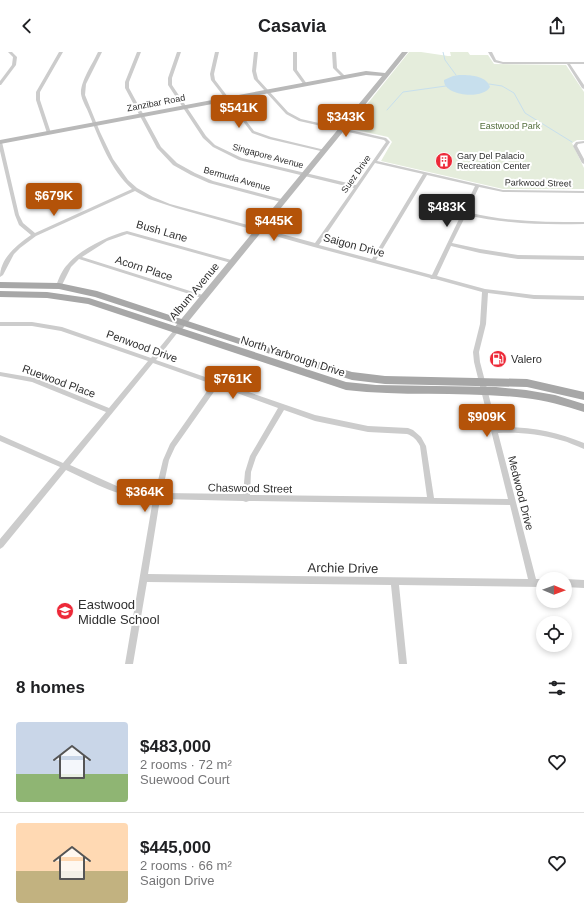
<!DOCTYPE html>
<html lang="en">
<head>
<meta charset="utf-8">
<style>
	body { margin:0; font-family:Helvetica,sans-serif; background:#f6f6f6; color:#202124; height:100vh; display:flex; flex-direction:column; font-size:15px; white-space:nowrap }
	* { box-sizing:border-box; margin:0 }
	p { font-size:13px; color:#757577 }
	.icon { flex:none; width:22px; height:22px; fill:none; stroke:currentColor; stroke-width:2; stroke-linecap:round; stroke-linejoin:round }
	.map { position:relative; height:612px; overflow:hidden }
	.panel { display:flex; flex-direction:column; background:#fff; flex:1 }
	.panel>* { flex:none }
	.needle { width:26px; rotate:91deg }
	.buttons { position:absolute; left:536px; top:520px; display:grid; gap:8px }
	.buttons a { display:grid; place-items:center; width:36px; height:36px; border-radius:50%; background:#fff; box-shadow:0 2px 6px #0003; font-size:20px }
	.price { position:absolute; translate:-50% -34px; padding:0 9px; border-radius:4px; background:#b45309; color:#fff; font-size:13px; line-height:26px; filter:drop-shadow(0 1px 2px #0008) }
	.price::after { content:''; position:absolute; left:50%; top:24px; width:12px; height:9px; margin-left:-6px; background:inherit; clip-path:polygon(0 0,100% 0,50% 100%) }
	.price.selected { background:#222; color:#fff }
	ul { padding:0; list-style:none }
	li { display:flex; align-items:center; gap:12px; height:100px; padding:0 16px }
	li+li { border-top:1px solid #e0e0e0 }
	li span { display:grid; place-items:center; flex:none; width:112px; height:80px; border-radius:4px; color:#555 }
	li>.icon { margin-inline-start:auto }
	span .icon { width:48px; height:48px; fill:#fffc; stroke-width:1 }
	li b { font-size:17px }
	h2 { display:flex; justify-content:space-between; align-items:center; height:48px; padding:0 16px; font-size:17px }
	header { display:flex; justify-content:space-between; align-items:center; height:52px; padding:0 16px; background:#fff; font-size:18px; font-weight:700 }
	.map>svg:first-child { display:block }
	.green { fill:#e5eddc }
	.water { fill:#c7dfed }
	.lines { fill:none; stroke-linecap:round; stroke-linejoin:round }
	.stream { stroke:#c7dfed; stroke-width:1 }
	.street { fill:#ccc; fill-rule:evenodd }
	.secondary { fill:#b9b9b9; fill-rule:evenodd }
	.primary { fill:#a7a7a7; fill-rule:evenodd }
	.labels { text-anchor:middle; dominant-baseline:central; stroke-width:4; stroke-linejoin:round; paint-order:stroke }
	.far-street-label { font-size:9px; fill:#2f2f2f; stroke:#fff }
	.far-park-label { font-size:9px; fill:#526d3a; stroke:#fff }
	.far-poi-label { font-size:9px; fill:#2f2f2f; stroke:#fff; text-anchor:start }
	.street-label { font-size:11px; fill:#2f2f2f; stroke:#fff }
	.poi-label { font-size:11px; fill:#2f2f2f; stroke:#fff; text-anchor:start }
	.near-street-label { font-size:13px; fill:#2f2f2f; stroke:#fff }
	.near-poi-label { font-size:13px; fill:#2f2f2f; stroke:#fff; text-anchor:start }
</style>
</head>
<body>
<header><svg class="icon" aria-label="back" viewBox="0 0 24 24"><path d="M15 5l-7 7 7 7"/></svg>Casavia<svg class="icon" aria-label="share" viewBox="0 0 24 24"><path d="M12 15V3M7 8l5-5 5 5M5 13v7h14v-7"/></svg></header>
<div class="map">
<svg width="584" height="612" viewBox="0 0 584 612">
	<rect width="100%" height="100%" fill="#fff"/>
	<path class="green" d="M409,0H421L448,4H451L450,0H468L470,3H488L494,12L566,13L584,40V88H577L572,91L584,116V137H503L381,109L392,90L388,85L348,76Z"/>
	<path class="water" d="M459,23C469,23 486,23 490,35C483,48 443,44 444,28L453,24Z"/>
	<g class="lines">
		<g class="stream">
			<path d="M443,0L445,8L456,23"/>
			<path d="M489,32L502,34L514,41L525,61L572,90"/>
			<path d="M387,58L403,40L446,34"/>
		</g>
		<g class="street">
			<path d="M8,0H12L17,5L16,13L1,33H0V29L12,13L13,5Z"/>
			<path d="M59,0H63L40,40V48L51,81L49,82L47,81L36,48V40Z"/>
			<path d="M98,0H102L86,32L85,43L100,80L113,107L128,128L137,136L153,145L170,152L315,191L354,136L239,108L213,95L203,86L168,33V26L177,0H181L172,26V33L206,84L215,93L242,106L356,133L386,90L384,88L299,69L286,62L254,27L252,19L254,0H258L256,19L258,27L288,60L301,67L386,86L390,90L377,109L503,138L584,139V141L503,140L479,135L467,160C506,170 544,170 584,170V172C544,173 505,172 466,163L452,191L480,197L518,203L584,204V208L518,207L480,201L451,194L437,224L485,237L534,243L584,244V248L534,247L488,241L486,272L479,300L480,310L497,375C527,374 556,379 584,391V397C576,394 569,390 560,388C540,382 519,380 498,381L536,527H543V535L399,533L407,612H399L391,533L147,530L133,612H125L153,447C122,447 94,431 66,418L3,495L0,497V487L60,415L0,389V383L63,411L106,360L32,330L0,324V320L35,326L109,356L148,309L61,279L32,274H0V270H32L62,275L151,306L174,278H178L179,279L178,280L156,308L315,363L368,374L408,376L413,378L421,385L426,394L434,446L508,447L474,310L473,300L480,272L482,240L435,227H431L430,226L314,195L176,156L149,147L135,139L36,184L20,196L14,202L3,223L0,225C0,206 17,193 31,183L19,173L15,163L0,99V89L2,90L19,163L23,171L35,181L132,137C110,117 100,89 89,62C87,56 82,49 81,42C80,30 93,11 98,0ZM375,111L423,122L372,207L319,193ZM427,123L475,134L432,223L376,208ZM153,311L212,332L170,392L163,408L155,441H142L119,435L70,413ZM218,334L278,356L250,404L245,420L243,442L162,441L169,408L175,395ZM284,358L315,369L368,380L407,382C413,384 417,388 420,394L427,445L250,443L251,420L256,405ZM160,447L243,449L246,450L249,449L510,453L528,527L148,522Z"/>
			<path d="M137,0H141L129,30V36L161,95L177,111L195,121L213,129L285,148V150H281L209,131L191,123L173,113L157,96L125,36V30Z"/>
			<path d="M215,0H219L214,22L215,28L254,79L271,85L325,98V100L269,87L252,81L211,28L210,22Z"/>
			<path d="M293,0H297V18L307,32L306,33H304L293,18Z"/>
			<path d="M332,0H336L337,16L345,24V26H343L333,16Z"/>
			<path d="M488,0H492L496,8L503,10H584V12H570L584,33V37L582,36L567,12H503L494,10Z"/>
			<path d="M584,89V91L578,92L577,94L584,107V112L582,111L573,94L576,90Z"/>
			<path d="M127,179L235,209L236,210L233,212L231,211L127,182L107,189L82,205L206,244L207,245L206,246H202L79,207L71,215L61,235H57L56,234C59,226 62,218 68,212C79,198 110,183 127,179Z"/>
			<path d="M565,527L584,528V536L565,535Z"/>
		</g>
		<path class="secondary" d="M402,0H408L179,281H173L172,279L173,277L382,24L366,23L0,92V88L366,19L385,21Z"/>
		<g class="primary">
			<path d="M0,230L59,231L97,239L251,290L352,320L385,324L527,327L584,340V348L527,335L385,332L352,328L245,294L95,245L59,237L0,236Z"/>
			<path d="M0,239L47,240L89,246L346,330L376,333L496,335L526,338L555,343L584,352V360C565,354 545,348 525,346C466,339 406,345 346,338L88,252L47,246L0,245Z"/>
		</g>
	</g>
	<defs>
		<g id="building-disc" transform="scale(0.9)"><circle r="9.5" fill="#ed2938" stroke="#fff"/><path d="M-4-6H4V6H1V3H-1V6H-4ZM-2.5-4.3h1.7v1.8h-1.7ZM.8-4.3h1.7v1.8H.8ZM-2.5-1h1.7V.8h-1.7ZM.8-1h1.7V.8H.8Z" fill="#fff"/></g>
		<g id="fuel-disc" transform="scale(0.9)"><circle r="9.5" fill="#ed2938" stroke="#fff"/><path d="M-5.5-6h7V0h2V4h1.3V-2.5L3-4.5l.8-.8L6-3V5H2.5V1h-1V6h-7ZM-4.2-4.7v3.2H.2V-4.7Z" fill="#fff"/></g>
		<g id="school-disc" transform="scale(0.9)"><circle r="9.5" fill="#ed2938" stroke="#fff"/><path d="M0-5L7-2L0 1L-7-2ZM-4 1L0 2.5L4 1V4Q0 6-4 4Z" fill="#fff"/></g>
	</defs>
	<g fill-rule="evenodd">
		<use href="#building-disc" x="444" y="109"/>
		<use href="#fuel-disc" x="498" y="307"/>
		<use href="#school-disc" x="65" y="559"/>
	</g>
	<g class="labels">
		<g class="far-street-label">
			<text transform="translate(156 51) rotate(-11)">Zanzibar Road</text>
			<text transform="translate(268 104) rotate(15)">Singapore Avenue</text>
			<text transform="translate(356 122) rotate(-55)">Suez Drive</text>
			<text transform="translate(237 127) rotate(16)">Bermuda Avenue</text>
			<text transform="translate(538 131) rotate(1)">Parkwood Street</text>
		</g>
		<g class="far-park-label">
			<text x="510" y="74">Eastwood Park</text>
		</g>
		<g class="far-poi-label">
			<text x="457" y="104">Gary Del Palacio<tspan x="457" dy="10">Recreation Center</tspan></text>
		</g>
		<g class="street-label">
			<text transform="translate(162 179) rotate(16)">Bush Lane</text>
			<text transform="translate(354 193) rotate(15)">Saigon Drive</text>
			<text transform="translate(144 216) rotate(18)">Acorn Place</text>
			<text transform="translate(194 239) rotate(-50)">Album Avenue</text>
			<text transform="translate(142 294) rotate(20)">Penwood Drive</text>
			<text transform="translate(293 304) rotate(18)">North Yarbrough Drive</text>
			<text transform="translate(59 329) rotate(20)">Ruewood Place</text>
			<text transform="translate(250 436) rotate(1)">Chaswood Street</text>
			<text transform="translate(521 441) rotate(76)">Medwood Drive</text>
		</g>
		<g class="poi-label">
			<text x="511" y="307">Valero</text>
		</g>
		<g class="near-street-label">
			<text transform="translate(343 516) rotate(1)">Archie Drive</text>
		</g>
		<g class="near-poi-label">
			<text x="78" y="552">Eastwood<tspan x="78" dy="15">Middle School</tspan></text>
		</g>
	</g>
</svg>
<div class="buttons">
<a><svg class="needle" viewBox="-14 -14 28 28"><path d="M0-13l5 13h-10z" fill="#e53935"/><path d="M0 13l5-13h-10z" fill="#757577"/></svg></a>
<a><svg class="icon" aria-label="locate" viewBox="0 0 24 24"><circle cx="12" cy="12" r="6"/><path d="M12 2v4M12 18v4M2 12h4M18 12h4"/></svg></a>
</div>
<b class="price" style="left:239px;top:77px">$541K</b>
<b class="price" style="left:346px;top:86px">$343K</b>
<b class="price" style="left:54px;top:165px">$679K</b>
<b class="price selected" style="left:447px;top:176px">$483K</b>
<b class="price" style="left:274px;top:190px">$445K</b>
<b class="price" style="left:233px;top:348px">$761K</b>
<b class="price" style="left:487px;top:386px">$909K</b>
<b class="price" style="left:145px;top:461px">$364K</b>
</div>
<section class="panel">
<h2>8 homes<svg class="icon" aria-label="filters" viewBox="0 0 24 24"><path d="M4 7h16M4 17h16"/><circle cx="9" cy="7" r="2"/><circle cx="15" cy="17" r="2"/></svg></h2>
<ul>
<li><span style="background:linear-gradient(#c9d6e8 65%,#8fb573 0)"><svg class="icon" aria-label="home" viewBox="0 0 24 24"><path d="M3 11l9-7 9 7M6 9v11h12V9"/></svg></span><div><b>$483,000</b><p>2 rooms · 72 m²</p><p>Suewood Court</p></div><svg class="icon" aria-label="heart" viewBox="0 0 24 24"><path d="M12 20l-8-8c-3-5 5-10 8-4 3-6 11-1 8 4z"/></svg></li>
<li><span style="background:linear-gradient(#ffd9b3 60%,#c2b280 0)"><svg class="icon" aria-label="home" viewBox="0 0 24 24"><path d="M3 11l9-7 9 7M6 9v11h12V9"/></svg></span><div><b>$445,000</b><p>2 rooms · 66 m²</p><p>Saigon Drive</p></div><svg class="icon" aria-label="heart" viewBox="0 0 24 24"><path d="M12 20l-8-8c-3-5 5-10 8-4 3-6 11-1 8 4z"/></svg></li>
</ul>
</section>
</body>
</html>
